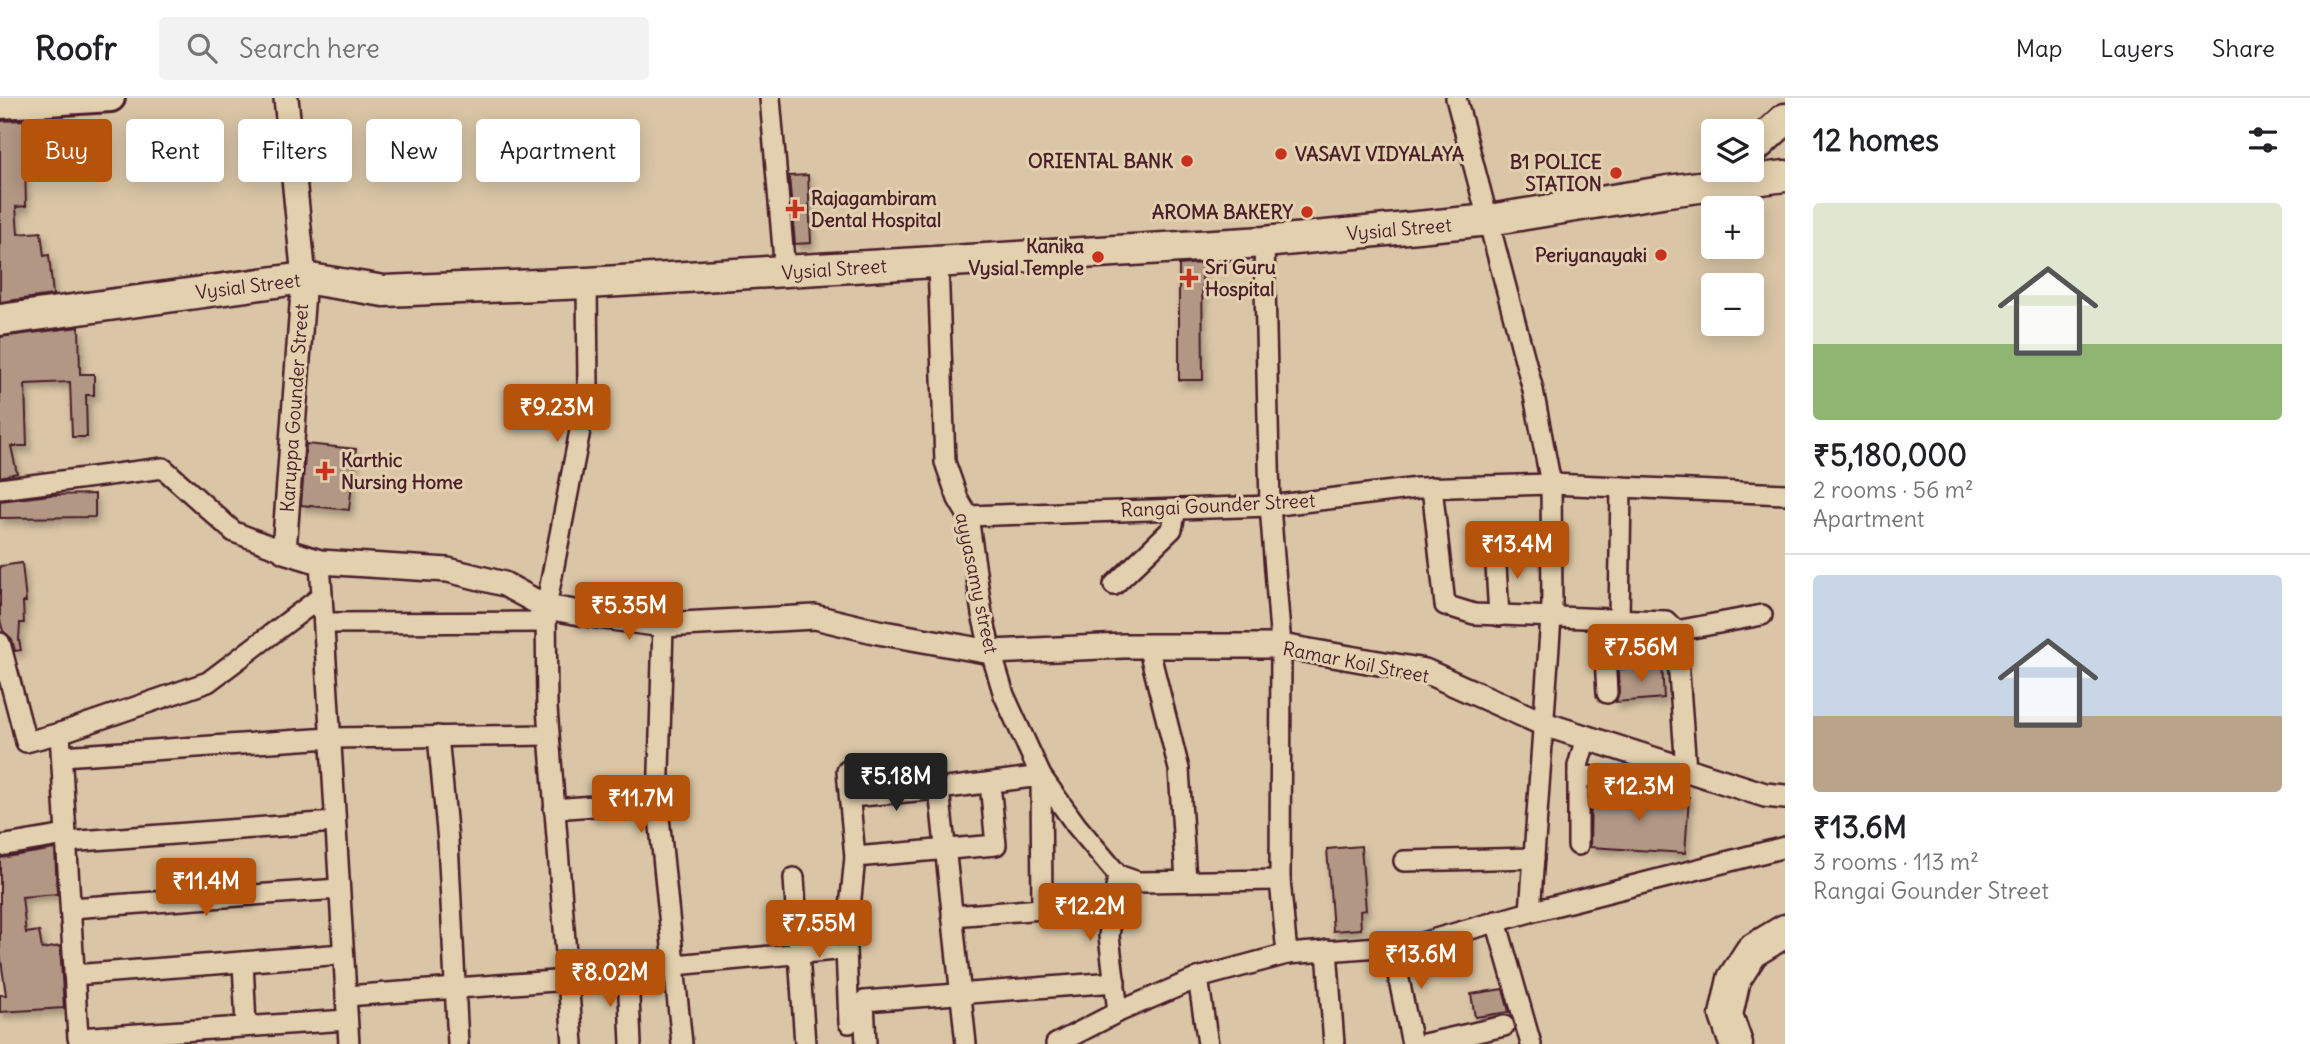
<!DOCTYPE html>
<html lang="en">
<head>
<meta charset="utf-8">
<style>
	body { margin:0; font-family:Delius,sans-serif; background:#f2f2f2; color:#202124; height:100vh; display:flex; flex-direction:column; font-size:26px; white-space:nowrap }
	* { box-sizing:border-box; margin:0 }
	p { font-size:23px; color:#757577 }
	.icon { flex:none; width:38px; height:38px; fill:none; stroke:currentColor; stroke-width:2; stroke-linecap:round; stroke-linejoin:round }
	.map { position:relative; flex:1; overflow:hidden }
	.panel { display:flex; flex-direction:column; background:#fff; width:525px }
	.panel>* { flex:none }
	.banner { position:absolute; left:21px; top:21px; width:665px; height:63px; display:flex; gap:14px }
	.fabs { position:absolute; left:1701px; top:21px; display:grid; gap:14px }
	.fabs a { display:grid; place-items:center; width:63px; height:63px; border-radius:7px; background:#fff; box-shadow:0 4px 18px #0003; font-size:35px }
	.price { position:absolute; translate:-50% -60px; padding:0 16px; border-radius:7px; background:#b45309; color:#fff; font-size:23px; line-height:46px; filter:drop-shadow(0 2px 4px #0008) }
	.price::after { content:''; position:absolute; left:50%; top:42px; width:21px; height:16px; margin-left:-10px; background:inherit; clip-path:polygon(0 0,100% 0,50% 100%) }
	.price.current { background:#222; color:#fff }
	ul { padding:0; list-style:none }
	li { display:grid; align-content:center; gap:14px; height:371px; padding:0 28px }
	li+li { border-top:2px solid #e0e0e0 }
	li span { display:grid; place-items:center; height:217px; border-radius:7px; color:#555 }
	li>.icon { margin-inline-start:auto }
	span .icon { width:126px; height:126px; fill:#fffc; stroke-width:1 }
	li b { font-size:30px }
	h2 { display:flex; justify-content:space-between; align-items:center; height:84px; padding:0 28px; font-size:30px }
	.pill { padding:0 24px; border-radius:7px; background:#fff; box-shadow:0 4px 18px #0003; font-size:24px; line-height:63px }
	.pill.current { background:#b45309; color:#fff }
	header { display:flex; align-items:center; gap:42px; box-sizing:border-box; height:98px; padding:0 35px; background:#fff; border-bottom:2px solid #e0e0e0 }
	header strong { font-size:33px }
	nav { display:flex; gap:38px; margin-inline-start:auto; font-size:24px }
	.search { width:490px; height:63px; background:#f2f2f2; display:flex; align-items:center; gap:18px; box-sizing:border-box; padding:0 24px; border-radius:7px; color:#757577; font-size:26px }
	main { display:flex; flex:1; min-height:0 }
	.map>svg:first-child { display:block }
	.building { fill:#b19784; stroke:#4a1f2b; stroke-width:2; filter:url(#shadow) }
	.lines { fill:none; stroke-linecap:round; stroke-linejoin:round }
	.minor-casing { stroke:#4a1f2b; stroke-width:24 }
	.tertiary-casing { stroke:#4a1f2b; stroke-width:28 }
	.secondary-casing { stroke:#4a1f2b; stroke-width:32 }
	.primary-casing { stroke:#4a1f2b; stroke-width:35 }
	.trunk-casing { stroke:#4a1f2b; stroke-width:37 }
	.minor { stroke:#e3d0ae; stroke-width:19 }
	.tertiary { stroke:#e3d0ae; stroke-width:23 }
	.secondary { stroke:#e3d0ae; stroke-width:26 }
	.primary { stroke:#e3d0ae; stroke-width:30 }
	.trunk { stroke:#e3d0ae; stroke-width:32 }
	.poi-dot { fill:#c8321e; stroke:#e3d0ae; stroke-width:2.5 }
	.labels { text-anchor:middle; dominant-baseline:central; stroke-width:6; stroke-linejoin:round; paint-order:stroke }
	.poi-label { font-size:19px; font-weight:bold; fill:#4a1f2b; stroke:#e3d0ae; text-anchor:end }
	.street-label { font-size:19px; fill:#4a1f2b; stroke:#e3d0ae }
</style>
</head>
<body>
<header>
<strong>Roofr</strong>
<div class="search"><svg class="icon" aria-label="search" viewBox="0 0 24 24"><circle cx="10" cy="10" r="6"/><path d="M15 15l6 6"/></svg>Search here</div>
<nav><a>Map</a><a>Layers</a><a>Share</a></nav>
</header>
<main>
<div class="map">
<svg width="1785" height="946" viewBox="0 0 1785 946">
	<defs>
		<filter id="shadow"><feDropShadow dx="3" dy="5.5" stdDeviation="3.5" flood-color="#0004"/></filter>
	</defs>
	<rect width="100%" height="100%" fill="#dac6a6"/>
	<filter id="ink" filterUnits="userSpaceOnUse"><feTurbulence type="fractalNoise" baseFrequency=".0143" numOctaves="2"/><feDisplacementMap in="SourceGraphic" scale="14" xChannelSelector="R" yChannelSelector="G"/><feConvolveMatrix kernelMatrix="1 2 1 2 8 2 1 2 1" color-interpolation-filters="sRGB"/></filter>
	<g filter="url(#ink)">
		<g class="building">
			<path d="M24,22L26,108L16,109L18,136L41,134L44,158L49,157L53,197L0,204V23Z"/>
			<path d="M808,77L811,145L795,146L789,78Z"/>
			<path d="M1202,165L1203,282H1179V167Z"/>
			<path d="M79,229L80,276H94V297H86L87,339H72L70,284L25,286L27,348H11L17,375L0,379V239Z"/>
			<path d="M306,346L356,351L349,412L301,407Z"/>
			<path d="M95,396V419L0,420V403L50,397Z"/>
			<path d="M22,465L26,504H23L24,525H20L19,542L21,552L15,553L12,541L3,533L0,522V468Z"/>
			<path d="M1662,568L1664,600L1616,604L1619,594L1618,571Z"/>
			<path d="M1591,695L1655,700L1663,698L1689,699L1685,755L1590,749Z"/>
			<path d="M1361,748L1366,812L1360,813L1361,831L1333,833L1327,751Z"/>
			<path d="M55,751L57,796L22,799L26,835L39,833L42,851L60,848L64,910L0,914V897H6L0,855V760Z"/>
			<path d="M1503,891L1509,914L1475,919L1471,896Z"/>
		</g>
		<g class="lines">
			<g class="minor-casing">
				<g id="minor">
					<path d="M770,0L785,174"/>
					<path d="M1456,0L1533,292L1551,386L1552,506L1530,814"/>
					<path d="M1264,144L1270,408L1281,548L1280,782L1287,856L1418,846L1530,814L1785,749"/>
					<path d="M938,165L945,364L958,401L968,418L982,516L991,554L1004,597L1041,678L1076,727L1118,777L1138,784L1280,782"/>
					<path d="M1432,389L1445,507L1474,516L1666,523L1676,533L1686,672"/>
					<path d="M0,391L163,370L234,434L284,453"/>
					<path d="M968,418L1270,408L1418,390L1551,386L1785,396"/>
					<path d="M1495,451L1499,518"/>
					<path d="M320,464L349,946"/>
					<path d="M1114,487L1172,431L1176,411"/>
					<path d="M322,498L208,584L60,635L78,940L347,922"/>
					<path d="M1603,522L1607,595"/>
					<path d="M1619,522L1621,389"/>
					<path d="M324,525L546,524"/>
					<path d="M663,527L658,709L682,946"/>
					<path d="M1676,533L1762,517"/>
					<path d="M0,545L26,644L60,635"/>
					<path d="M1148,548L1179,671L1186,783"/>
					<path d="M438,638L448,743L458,946"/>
					<path d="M62,658L330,640L548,637"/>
					<path d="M847,673L855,759L846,851L849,925"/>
					<path d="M1578,677L1657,688"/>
					<path d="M850,699L939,691"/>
					<path d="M554,711L658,703"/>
					<path d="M67,744L335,724"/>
					<path d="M1578,747V668L1586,640"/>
					<path d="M0,748L66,737"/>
					<path d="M855,759L996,747L990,685"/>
					<path d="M1404,763L1534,760"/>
					<path d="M794,780L805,946"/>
					<path d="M71,810L339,791"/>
					<path d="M952,818L1042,811L1041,678L939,691L966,946"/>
					<path d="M1496,823L1531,946"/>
					<path d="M1392,847L1412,946"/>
					<path d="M1327,852L1334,946"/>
					<path d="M243,864L246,928"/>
					<path d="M628,874L631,946"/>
					<path d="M74,877L343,856"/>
					<path d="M1198,880L1208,946"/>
					<path d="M346,898L568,882L675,867L846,851"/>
					<path d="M1118,914L1109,838L1118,777"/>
					<path d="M573,946L547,610L546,509L588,291L587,185"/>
					<path d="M866,946L864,903L1115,884"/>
					<path d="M1056,946L1118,914L1198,880L1287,856"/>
					<path d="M1424,946L1504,928"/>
				</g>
			</g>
			<g class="tertiary-casing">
				<path id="tertiary" d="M286,0L304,180L284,453L320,464L448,472L504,486L546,509L597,518L663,527L815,519L878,534L991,554L1123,548H1281L1425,573L1544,626L1765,697L1785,699"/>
			</g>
			<g class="secondary-casing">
				<path id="secondary" d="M0,7L111,0"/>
			</g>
			<g class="primary-casing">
				<g id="primary">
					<path d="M1752,52L1785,21"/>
					<path d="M0,222L304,180L384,193L587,185L1264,144L1489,122L1668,93L1785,78"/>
				</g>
			</g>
			<g class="trunk-casing">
				<path id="trunk" d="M1736,946L1726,917L1734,881L1752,853L1785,833"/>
			</g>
			<use href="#minor" class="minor"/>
			<use href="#tertiary" class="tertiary"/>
			<use href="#secondary" class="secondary"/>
			<use href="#primary" class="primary"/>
			<use href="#trunk" class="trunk"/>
		</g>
	</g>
	<g class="poi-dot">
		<circle cx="1281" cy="56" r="7"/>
		<circle cx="1187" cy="63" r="7"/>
		<circle cx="1616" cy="75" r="7"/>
		<path d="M791.5 100.5h7v7h7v7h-7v7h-7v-7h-7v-7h7z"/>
		<circle cx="1307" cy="114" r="7"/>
		<circle cx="1661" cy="157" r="7"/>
		<circle cx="1098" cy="159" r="7"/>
		<path d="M1185.5 169.5h7v7h7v7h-7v7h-7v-7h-7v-7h7z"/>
		<path d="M321.5 362.5h7v7h7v7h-7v7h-7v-7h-7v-7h7z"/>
	</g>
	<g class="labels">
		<g class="poi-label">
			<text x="1295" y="56" text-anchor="start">VASAVI VIDYALAYA</text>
			<text x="1173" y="63">ORIENTAL BANK</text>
			<text x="1602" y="64">B1 POLICE<tspan x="1602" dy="22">STATION</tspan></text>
			<text x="811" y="100" text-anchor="start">Rajagambiram<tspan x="811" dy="22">Dental Hospital</tspan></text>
			<text x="1293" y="114">AROMA BAKERY</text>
			<text x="1084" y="148">Kanika<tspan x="1084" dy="22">Vysial Temple</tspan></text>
			<text x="1647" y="157">Periyanayaki</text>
			<text x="1205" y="169" text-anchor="start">Sri Guru<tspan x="1205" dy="22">Hospital</tspan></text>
			<text x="341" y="362" text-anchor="start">Karthic<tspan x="341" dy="22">Nursing Home</tspan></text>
		</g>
		<g class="street-label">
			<text transform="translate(1399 131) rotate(-5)">Vysial Street</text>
			<text transform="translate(834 171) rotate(-4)">Vysial Street</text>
			<text transform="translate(248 188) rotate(-7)">Vysial Street</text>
			<text transform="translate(294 310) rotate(-86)">Karuppa Gounder Street</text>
			<text transform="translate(1218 407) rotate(-3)">Rangai Gounder Street</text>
			<text transform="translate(977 485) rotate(78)">ayyasamy street</text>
			<text transform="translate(1356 564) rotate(11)">Ramar Koil Street</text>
		</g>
	</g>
</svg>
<div class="fabs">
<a><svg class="icon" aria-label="layers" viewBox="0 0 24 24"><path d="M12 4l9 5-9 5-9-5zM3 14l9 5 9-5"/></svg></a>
<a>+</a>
<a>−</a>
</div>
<b class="price" style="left:557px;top:346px">₹9.23M</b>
<b class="price" style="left:1517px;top:483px">₹13.4M</b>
<b class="price" style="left:629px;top:544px">₹5.35M</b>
<b class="price" style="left:1641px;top:586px">₹7.56M</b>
<b class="price current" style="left:896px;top:715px">₹5.18M</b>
<b class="price" style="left:1639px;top:725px">₹12.3M</b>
<b class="price" style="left:641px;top:737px">₹11.7M</b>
<b class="price" style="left:206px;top:820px">₹11.4M</b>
<b class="price" style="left:1090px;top:845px">₹12.2M</b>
<b class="price" style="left:819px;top:862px">₹7.55M</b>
<b class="price" style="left:1421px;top:893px">₹13.6M</b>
<b class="price" style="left:610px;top:911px">₹8.02M</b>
<div class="banner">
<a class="pill current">Buy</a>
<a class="pill">Rent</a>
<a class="pill">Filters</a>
<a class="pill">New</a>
<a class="pill">Apartment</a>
</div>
</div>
<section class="panel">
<h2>12 homes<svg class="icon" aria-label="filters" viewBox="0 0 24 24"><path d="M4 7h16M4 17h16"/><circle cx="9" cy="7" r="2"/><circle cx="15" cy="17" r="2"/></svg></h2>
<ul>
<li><span style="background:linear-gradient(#dfe7d0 65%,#8fb573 0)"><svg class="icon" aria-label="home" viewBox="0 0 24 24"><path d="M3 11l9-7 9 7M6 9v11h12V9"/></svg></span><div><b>₹5,180,000</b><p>2 rooms · 56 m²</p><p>Apartment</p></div></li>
<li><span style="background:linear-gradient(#c9d6e8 65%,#b9a48a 0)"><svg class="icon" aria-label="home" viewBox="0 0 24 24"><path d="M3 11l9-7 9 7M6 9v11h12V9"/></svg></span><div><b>₹13.6M</b><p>3 rooms · 113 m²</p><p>Rangai Gounder Street</p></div></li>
</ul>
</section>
</main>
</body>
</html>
